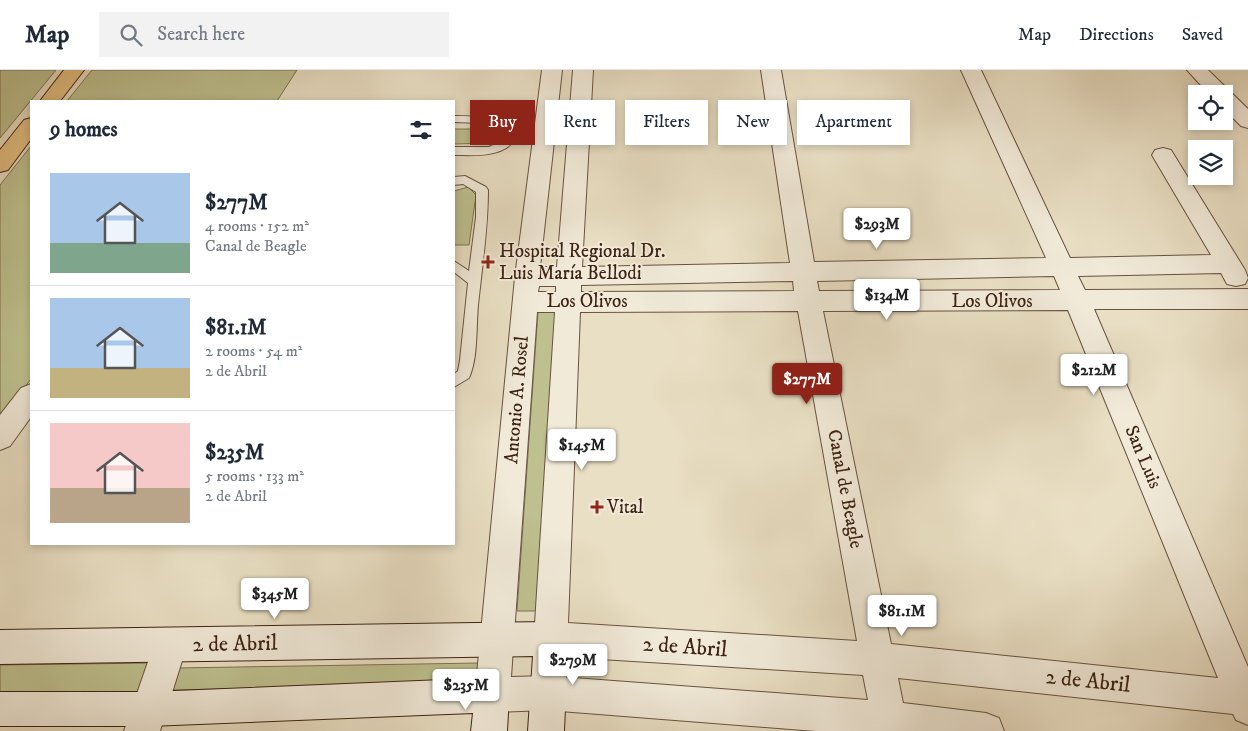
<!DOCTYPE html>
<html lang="en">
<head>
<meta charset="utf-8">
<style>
	body { margin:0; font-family:"IM FELL DW Pica",serif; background:#f2f2f3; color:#1f2937; height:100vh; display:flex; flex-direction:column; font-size:19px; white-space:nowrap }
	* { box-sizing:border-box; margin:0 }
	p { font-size:16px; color:#747a83 }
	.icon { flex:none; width:28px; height:28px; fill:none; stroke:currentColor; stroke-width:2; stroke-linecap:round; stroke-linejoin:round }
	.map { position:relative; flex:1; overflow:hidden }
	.panel { position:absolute; left:30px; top:30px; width:425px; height:445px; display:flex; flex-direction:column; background:#fff; border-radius:0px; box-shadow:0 2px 8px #0003 }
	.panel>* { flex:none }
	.hud { position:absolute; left:470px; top:30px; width:475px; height:45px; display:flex; gap:10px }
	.controls { position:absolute; left:1188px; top:15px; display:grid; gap:10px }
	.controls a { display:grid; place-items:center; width:45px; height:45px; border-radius:0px; background:#fff; box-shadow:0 2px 8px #0003; font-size:25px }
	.price { position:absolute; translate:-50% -42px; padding:0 11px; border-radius:5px; background:#fff; color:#222; font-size:16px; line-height:32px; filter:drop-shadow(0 1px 2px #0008) }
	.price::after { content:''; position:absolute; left:50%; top:30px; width:15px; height:11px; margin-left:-8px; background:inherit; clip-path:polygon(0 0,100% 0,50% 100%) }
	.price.active { background:#8f2418; color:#fff }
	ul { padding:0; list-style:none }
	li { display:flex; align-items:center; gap:15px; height:125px; padding:0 20px }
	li+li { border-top:1px solid #e0e1e3 }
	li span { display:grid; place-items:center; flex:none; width:140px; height:100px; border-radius:0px; color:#555 }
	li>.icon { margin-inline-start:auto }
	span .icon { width:60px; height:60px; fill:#fffc; stroke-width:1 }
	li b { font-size:21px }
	h2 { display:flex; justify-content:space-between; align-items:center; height:60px; padding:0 20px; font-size:21px }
	.pill { padding:0 18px; border-radius:0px; background:#fff; box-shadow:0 2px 8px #0003; font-size:18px; line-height:45px }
	.pill.active { background:#8f2418; color:#fff }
	header { display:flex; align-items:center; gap:30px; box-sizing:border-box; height:70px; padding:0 25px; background:#fff; border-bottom:1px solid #e0e1e3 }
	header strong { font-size:24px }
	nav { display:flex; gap:28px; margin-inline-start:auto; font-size:18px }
	.search { width:350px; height:45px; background:#f2f2f3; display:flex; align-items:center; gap:12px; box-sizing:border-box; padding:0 18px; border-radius:0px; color:#747a83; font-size:19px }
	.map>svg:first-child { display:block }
	.green { fill:#bec08f; stroke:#7e7251 }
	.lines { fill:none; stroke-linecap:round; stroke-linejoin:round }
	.lane-casing { stroke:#69523f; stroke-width:2 }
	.street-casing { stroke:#69523f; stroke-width:2 }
	.secondary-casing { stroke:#3e2313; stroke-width:2 }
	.primary-casing { stroke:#3e2313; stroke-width:2 }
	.lane { fill:#f1ead9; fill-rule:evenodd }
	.street { fill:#f1ead9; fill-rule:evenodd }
	.secondary { fill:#f1ead9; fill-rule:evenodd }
	.primary { fill:#e4c082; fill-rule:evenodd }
	.poi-dot { fill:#8f2418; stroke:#f1ead9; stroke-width:2 }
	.labels { text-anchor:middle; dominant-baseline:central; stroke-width:4; stroke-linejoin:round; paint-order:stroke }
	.poi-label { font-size:19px; fill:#3e2313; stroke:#f1ead9; text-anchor:start }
	.street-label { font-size:19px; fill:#3e2313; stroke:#f1ead9 }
	.near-street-label { font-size:22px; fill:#3e2313; stroke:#f1ead9 }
</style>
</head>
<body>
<header>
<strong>Map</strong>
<div class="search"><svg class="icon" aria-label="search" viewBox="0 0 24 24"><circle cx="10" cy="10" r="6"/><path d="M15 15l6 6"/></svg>Search here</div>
<nav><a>Map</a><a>Directions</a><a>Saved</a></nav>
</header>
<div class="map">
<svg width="1248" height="661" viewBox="0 0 1248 661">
	<rect width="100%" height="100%" fill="#e9dfc4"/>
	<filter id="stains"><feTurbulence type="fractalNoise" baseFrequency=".004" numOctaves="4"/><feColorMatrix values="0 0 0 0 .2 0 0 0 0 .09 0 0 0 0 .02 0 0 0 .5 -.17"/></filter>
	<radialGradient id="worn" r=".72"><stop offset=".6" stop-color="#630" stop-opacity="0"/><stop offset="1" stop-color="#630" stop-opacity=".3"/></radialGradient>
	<g class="green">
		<path d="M0,0H56L0,68Z"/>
		<path d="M92,0H297L277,31H67Z"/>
		<path d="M454,59H498L495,73L454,74Z"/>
		<path d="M31,76V309L0,349V115Z"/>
		<path d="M468,117L476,125L469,175H454V121Z"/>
		<path d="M538,241H557L542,541H517Z"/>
		<path d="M152,593L143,622L0,624V595Z"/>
		<path d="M480,593L478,614L171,620L177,598Z"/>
	</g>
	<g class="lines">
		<g class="lane-casing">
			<g id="lane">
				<path d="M454,46C475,46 494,47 513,59L515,70C501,88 474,85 454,85V77H489L505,69L504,63C488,52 472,53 454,52Z"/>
				<path d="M465,106L486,117L488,120C488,159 482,197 478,235C476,256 478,289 469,308L454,317V304L458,301L460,290L468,213L454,202V191L469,201L476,147V122L463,114L454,115V107Z"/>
			</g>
		</g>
		<g class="street-casing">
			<g id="street">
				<path d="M542,0H562L540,197H557L573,0H593L582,197L790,193L761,0H781L814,192L1046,188L961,0H981L1070,188L1211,185L1152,85L1155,80L1163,78L1171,80L1245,200L1248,208L1245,214L1236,216L1227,214L1221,203L1078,206L1085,220L1248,219V239H1094L1248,597V655L1236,650L1233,644L898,608L903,633L986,643L999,648L1004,661H816L547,640L492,642L480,637L475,625L515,207ZM1054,206L1060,220L819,221L817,211ZM793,211L794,221L581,222V215ZM539,216H556V222H538ZM1068,240L1218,608L891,574L823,241ZM798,241L857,571L568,553L580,242ZM537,242H555L534,569L539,581L551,586L863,605L868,630L547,606L511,607Z"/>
				<path d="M1187,0H1208L1248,39V58L1241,56L1224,39V24H1209Z"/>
				<path d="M31,314V347L10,376L0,380V345L21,318Z"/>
				<path d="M170,558L182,563L187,575L160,661H124L158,563Z"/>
			</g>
		</g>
		<g class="secondary-casing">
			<g id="secondary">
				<path d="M551,552L563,557L568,569L564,661H528L533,586L0,594V560Z"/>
				<path d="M492,608L504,613L509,625L507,661H471L473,643L149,656H0V622H149Z"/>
			</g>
		</g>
		<g class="primary-casing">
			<g id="primary">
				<path d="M64,0H84L60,31H40Z"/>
				<path d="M31,48V69L8,100L0,102V80L24,50Z"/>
			</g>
		</g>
		<use href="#lane" class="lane"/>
		<use href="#street" class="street"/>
		<use href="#secondary" class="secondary"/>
		<use href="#primary" class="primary"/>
	</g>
	<g class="poi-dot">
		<path d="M485.5 184.5h5v5h5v5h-5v5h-5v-5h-5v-5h5z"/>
		<path d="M594.5 429.5h5v5h5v5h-5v5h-5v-5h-5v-5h5z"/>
	</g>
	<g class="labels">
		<g class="poi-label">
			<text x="499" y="181">Hospital Regional Dr.<tspan x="499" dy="22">Luis María Bellodi</tspan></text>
			<text x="607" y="437">Vital</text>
		</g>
		<g class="street-label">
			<text x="587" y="231">Los Olivos</text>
			<text x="992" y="231">Los Olivos</text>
			<text transform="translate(517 330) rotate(-85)">Antonio A. Rosel</text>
			<text transform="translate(1143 387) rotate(67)">San Luis</text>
			<text transform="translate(845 419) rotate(79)">Canal de Beagle</text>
		</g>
		<g class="near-street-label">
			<text transform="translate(235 574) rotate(-1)">2 de Abril</text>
			<text transform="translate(685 577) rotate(4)">2 de Abril</text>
			<text transform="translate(1088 611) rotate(6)">2 de Abril</text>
		</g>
	</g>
	<rect width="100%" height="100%" filter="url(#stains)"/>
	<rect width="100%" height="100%" fill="url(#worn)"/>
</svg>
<div class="controls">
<a><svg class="icon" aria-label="locate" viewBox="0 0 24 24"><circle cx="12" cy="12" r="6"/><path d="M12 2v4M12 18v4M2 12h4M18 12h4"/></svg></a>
<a><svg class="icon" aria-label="layers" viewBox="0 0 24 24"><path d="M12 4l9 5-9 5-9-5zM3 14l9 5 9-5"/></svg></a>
</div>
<b class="price" style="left:877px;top:180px">$293M</b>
<b class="price" style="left:887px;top:251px">$134M</b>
<b class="price" style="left:1094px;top:326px">$212M</b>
<b class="price active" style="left:807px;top:335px">$277M</b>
<b class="price" style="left:582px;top:401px">$145M</b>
<b class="price" style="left:275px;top:550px">$345M</b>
<b class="price" style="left:902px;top:567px">$81.1M</b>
<b class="price" style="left:573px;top:616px">$279M</b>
<b class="price" style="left:466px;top:641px">$235M</b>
<div class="hud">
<a class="pill active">Buy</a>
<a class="pill">Rent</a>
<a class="pill">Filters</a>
<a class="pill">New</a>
<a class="pill">Apartment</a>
</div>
<section class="panel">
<h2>9 homes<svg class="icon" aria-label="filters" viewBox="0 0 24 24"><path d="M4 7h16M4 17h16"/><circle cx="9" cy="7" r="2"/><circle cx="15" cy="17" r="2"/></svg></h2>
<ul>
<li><span style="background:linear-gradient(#a9c7e8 70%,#7fa58c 0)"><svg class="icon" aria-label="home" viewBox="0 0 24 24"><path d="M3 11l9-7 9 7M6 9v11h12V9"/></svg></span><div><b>$277M</b><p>4 rooms · 152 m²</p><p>Canal de Beagle</p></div></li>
<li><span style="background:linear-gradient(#a9c7e8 70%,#c2b280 0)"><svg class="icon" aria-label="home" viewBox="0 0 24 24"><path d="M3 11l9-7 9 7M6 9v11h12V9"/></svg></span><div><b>$81.1M</b><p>2 rooms · 54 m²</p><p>2 de Abril</p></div></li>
<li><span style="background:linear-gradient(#f6c9c9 65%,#b9a48a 0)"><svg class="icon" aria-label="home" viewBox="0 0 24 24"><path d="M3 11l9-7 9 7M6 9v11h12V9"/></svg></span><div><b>$235M</b><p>5 rooms · 133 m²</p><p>2 de Abril</p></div></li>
</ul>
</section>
</div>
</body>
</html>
